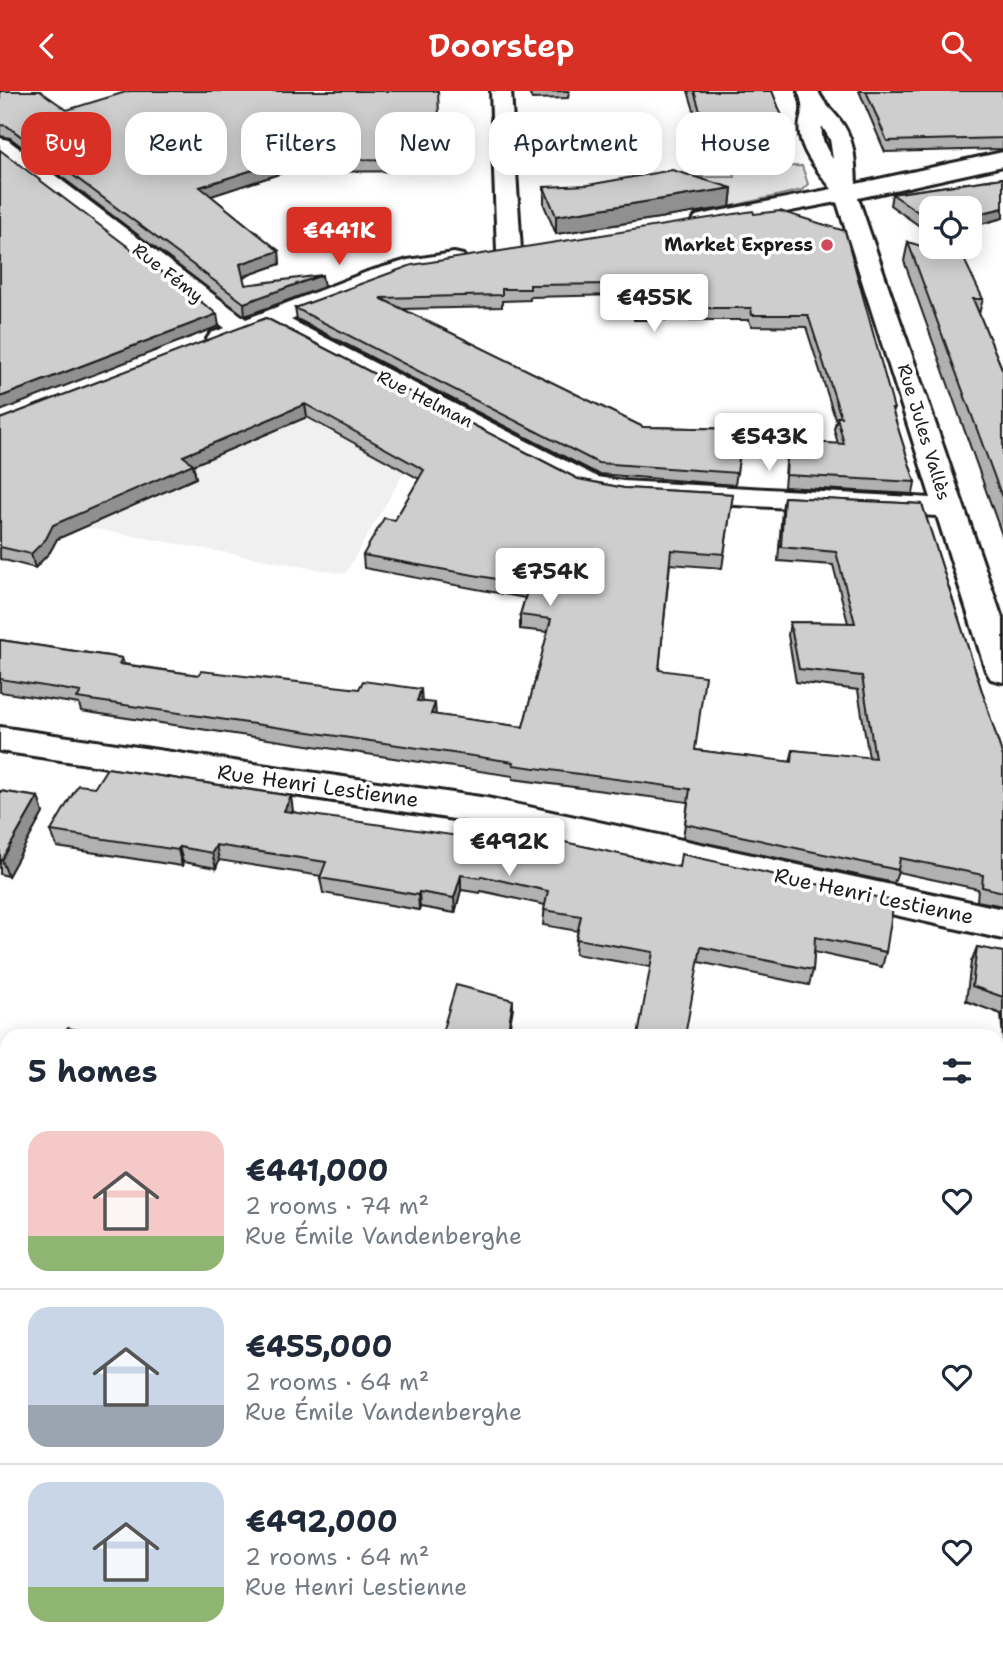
<!DOCTYPE html>
<html lang="en">
<head>
<meta charset="utf-8">
<style>
	body { margin:0; font-family:"Shantell Sans",sans-serif; background:#f6f6f7; color:#1f2937; height:100vh; display:flex; flex-direction:column; font-size:26px; white-space:nowrap }
	* { box-sizing:border-box; margin:0 }
	p { font-size:23px; color:#747a83 }
	.icon { flex:none; width:38px; height:38px; fill:none; stroke:currentColor; stroke-width:2; stroke-linecap:round; stroke-linejoin:round }
	.map { position:relative; flex:1; overflow:hidden }
	.details { position:absolute; left:0px; top:938px; width:1004px; height:625px; display:flex; flex-direction:column; background:#fff; border-radius:21px 21px 0 0; box-shadow:0 4px 18px #0003 }
	.details>* { flex:none }
	.guide { position:absolute; left:21px; top:21px; width:962px; height:63px; display:flex; gap:14px }
	.fabs { position:absolute; left:919px; top:105px; display:grid; gap:14px }
	.fabs a { display:grid; place-items:center; width:63px; height:63px; border-radius:14px; background:#fff; box-shadow:0 4px 18px #0003; font-size:35px }
	.price { position:absolute; translate:-50% -60px; padding:0 16px; border-radius:7px; background:#fff; color:#222; font-size:23px; line-height:46px; filter:drop-shadow(0 2px 4px #0008) }
	.price::after { content:''; position:absolute; left:50%; top:42px; width:21px; height:16px; margin-left:-10px; background:inherit; clip-path:polygon(0 0,100% 0,50% 100%) }
	.price.selected { background:#d93025; color:#fff }
	ul { padding:0; list-style:none }
	li { display:flex; align-items:center; gap:21px; height:175px; padding:0 28px }
	li+li { border-top:2px solid #e0e1e3 }
	li span { display:grid; place-items:center; flex:none; width:196px; height:140px; border-radius:21px; color:#555 }
	li>.icon { margin-inline-start:auto }
	span .icon { width:84px; height:84px; fill:#fffc; stroke-width:1 }
	li b { font-size:30px }
	h2 { display:flex; justify-content:space-between; align-items:center; height:84px; padding:0 28px; font-size:30px }
	.pill { padding:0 24px; border-radius:21px; background:#fff; box-shadow:0 4px 18px #0003; font-size:24px; line-height:63px }
	.pill.selected { background:#d93025; color:#fff }
	header { display:flex; justify-content:space-between; align-items:center; height:91px; padding:0 28px; background:#d93025; color:#fff; font-size:32px; font-weight:600 }
	.map>svg:first-child { display:block }
	.built { fill:#f0f0f0 }
	.green { fill:#e2e2e2; stroke:#7f7f7f; stroke-width:2 }
	.lines { fill:none; stroke-linecap:round; stroke-linejoin:round }
	.minor-casing { stroke:#1c1c1c; stroke-width:6 }
	.minor { fill:#fff; fill-rule:evenodd }
	.wall { fill:#b1b1b1; stroke:#1c1c1c; stroke-width:2 }
	.shaded-wall { fill:#909090; stroke:#1c1c1c; stroke-width:2 }
	.building { fill:#cecece; stroke:#1c1c1c; stroke-width:2 }
	.poi-dot { fill:#d1495b; stroke:#fff; stroke-width:2.5 }
	.labels { text-anchor:middle; dominant-baseline:central; stroke-width:7; stroke-linejoin:round; paint-order:stroke }
	.far-poi-label { font-size:18px; font-weight:bold; fill:#1c1c1c; stroke:#fff; text-anchor:end }
	.far-street-label { font-size:18px; fill:#1c1c1c; stroke:#fff }
	.street-label { font-size:21px; fill:#1c1c1c; stroke:#fff }
</style>
</head>
<body>
<header><svg class="icon" aria-label="back" viewBox="0 0 24 24"><path d="M15 5l-7 7 7 7"/></svg>Doorstep<svg class="icon" aria-label="search" viewBox="0 0 24 24"><circle cx="10" cy="10" r="6"/><path d="M15 15l6 6"/></svg></header>
<div class="map">
<svg width="1003" height="1562" viewBox="0 0 1003 1562">
	<rect width="100%" height="100%" fill="#fff"/>
	<filter id="ink" filterUnits="userSpaceOnUse"><feTurbulence type="fractalNoise" baseFrequency=".0143" numOctaves="2"/><feDisplacementMap in="SourceGraphic" scale="14" xChannelSelector="R" yChannelSelector="G"/><feConvolveMatrix kernelMatrix="1 2 1 2 8 2 1 2 1" color-interpolation-filters="sRGB"/></filter>
	<g filter="url(#ink)">
		<path class="built" d="M307,326L405,380L345,483L17,424Z"/>
		<g class="green">
			<path d="M802,75L808,93L802,99L728,116L699,86H735L732,76Z"/>
			<path d="M7,1510V1556H693L690,1562H0V1519Z"/>
		</g>
		<g class="lines">
			<g class="minor-casing">
				<g id="minor">
					<path d="M491,0H511L521,160L518,165L509,167L500,165L497,160Z"/>
					<path d="M798,0H818C823,12 831,18 839,28C855,48 855,69 856,93L1003,61V75L858,107L1003,530V591L991,588L986,580L937,425L623,408L579,399L269,238C251,245 230,258 211,254L207,248L211,242L225,237L0,65V47L8,49L246,228L367,181L408,169L454,162L463,164L466,169L463,174L412,183L385,191L291,229L597,386L623,390L931,407L837,111L704,137L696,135L692,130L696,125L704,123L832,98C820,82 803,64 800,44C797,24 808,24 798,0ZM822,35L830,48L833,68C826,58 820,46 822,35Z"/>
					<path d="M0,636L487,707L1003,818V848L487,733L0,660Z"/>
					<path d="M7,1110V1157L0,1159V1112Z"/>
				</g>
			</g>
			<use href="#minor" class="minor"/>
		</g>
		<g class="wall">
			<path d="M0,0L67,19L439,38L438,80L285,81L211,105L279,160L280,173L243,186L245,194L324,196L245,225L10,47L0,45Z"/>
			<path d="M528,0H569L568,7L532,8Z"/>
			<path d="M688,0H772L791,48L789,63L708,65Z"/>
			<path d="M859,0H1003V58L885,61Z"/>
			<path d="M1003,87V127L970,136V117H931V143L890,114L892,103Z"/>
			<path d="M544,96L732,97L730,116L556,143L544,114Z"/>
			<path d="M754,123L894,318L893,322L915,391L913,403L784,396L788,350L838,353L834,338L836,330L806,236L751,235L749,229H634L633,206H618V204L530,206V209L502,210V216L402,218L643,336L743,338L735,394L598,383L297,228L295,217Z"/>
			<path d="M908,151L983,208L979,223L1003,280V447L904,170Z"/>
			<path d="M266,227L578,388L624,397L733,403L722,477L670,473L659,579L695,659L790,671L793,659L869,667L858,599L796,591L788,544L790,531L848,532L833,474L778,470L782,419L784,406L922,413L1003,666V815L977,810L978,798L898,781L894,792L683,747L688,711L513,688V685L81,620L79,613L0,601V549L122,567L124,573L198,584L422,611L436,624L523,636L548,541L520,538V524L525,507L364,477L363,464L395,429L419,388L307,326L193,374L196,387L57,448L50,461L35,477L0,468V328Z"/>
			<path d="M0,700L38,706L43,722L8,785L0,783Z"/>
			<path d="M293,720V721L886,861L882,876L814,861L813,879L809,894L699,871L650,876L575,863L576,848L578,840L543,834L545,814L481,800L480,802L461,799L455,822L420,816L419,819L323,802L320,787L321,785L219,769L216,777L183,771L182,775L57,756L51,740Z"/>
			<path d="M977,856L1003,861V949L1001,923L966,910L971,871Z"/>
			<path d="M998,981L1003,982V1188H998Z"/>
			<path d="M953,1556H998L1003,1562H951Z"/>
		</g>
		<g class="shaded-wall">
			<path d="M439,26V38L438,80L437,68Z"/>
			<path d="M283,69L285,81L202,108L200,96Z"/>
			<path d="M732,97L730,116L556,143V125Z"/>
			<path d="M1003,117V127L970,136V125Z"/>
			<path d="M279,160L280,173L242,186L240,173Z"/>
			<path d="M322,184L324,196L245,225L244,212Z"/>
			<path d="M217,223L219,235L0,320V306Z"/>
			<path d="M305,313L307,326L193,374L196,387L57,448L50,461L35,477L31,463L53,434L183,365Z"/>
			<path d="M421,598L422,612L417,610Z"/>
			<path d="M435,612L436,626L431,623Z"/>
			<path d="M291,705L293,720L287,736L284,720Z"/>
			<path d="M38,706L43,722L8,785L2,769Z"/>
			<path d="M216,754L219,769L216,777L212,762Z"/>
			<path d="M179,756L183,771L182,775L178,759Z"/>
			<path d="M461,784V799L455,822L454,807Z"/>
			<path d="M419,801L420,816L419,819L418,804Z"/>
			<path d="M513,909V917L508,945H507Z"/>
			<path d="M7,1343V1358L2,1365L0,1362V1353Z"/>
		</g>
		<g class="building">
			<path d="M0,0H40L67,19L129,0H438L439,26L437,68L283,69L200,96L279,160L240,173L245,194L322,184L244,212L7,35L0,34Z"/>
			<path d="M532,0H569L532,1Z"/>
			<path d="M694,0H772L791,48L709,50Z"/>
			<path d="M866,0H1003V47L887,50Z"/>
			<path d="M0,59L217,223L0,306Z"/>
			<path d="M672,79L732,97L556,125L544,96L588,94Z"/>
			<path d="M1003,87V117L970,125V117H931V130L892,103Z"/>
			<path d="M753,120L754,123L780,120L845,140L894,318H892L915,391L786,384L788,350L844,353L837,326H841L808,224H752L751,217H635L634,195H619L618,193L530,194V198H502V204L380,207L643,336L743,338L737,382L598,372L295,217L412,174Z"/>
			<path d="M908,151L964,168L983,208H973L1003,280V409Z"/>
			<path d="M266,227L578,388L624,397L733,403L724,463L671,459L659,579L705,585L695,659L792,671L793,659L875,667L862,585L799,578L790,531L855,532L836,461L781,456L784,406L922,413L1003,666V801L982,796L983,784L900,767L898,779L685,733L690,698L513,674L514,671L77,607L81,601L0,588V549L122,567L119,573L198,584L201,580L359,598L363,590L421,598L417,610L435,612L431,623L523,636L551,528L520,524L529,494L363,464L384,427L395,429L424,379L305,313L183,365L193,373L53,434L46,448L31,463L0,456V328Z"/>
			<path d="M107,677L291,705L284,720L458,745L462,731L495,736L679,776L681,763L894,810L886,861L815,846L813,879L701,856L685,945H638L653,861L576,848L581,825L544,819L548,800L481,785L480,787L461,784L454,807L419,801L418,804L320,787L326,771L216,754L212,762L179,756L178,759L51,740L78,694L95,696Z"/>
			<path d="M0,700L38,706L2,769H0Z"/>
			<path d="M977,856L1003,861V906L972,895Z"/>
			<path d="M456,894L513,909L507,945H441Z"/>
			<path d="M68,937L109,945H62Z"/>
			<path d="M998,981L1003,982V1175L998,1174V1113L1000,1114L998,1073Z"/>
			<path d="M7,1215V1343L0,1353V1224Z"/>
			<path d="M998,1540L1003,1543V1562H956L958,1556H998Z"/>
		</g>
	</g>
	<circle class="poi-dot" cx="827" cy="154" r="7"/>
	<g class="labels">
		<g class="far-poi-label">
			<text x="813" y="154">Market Express</text>
		</g>
		<g class="far-street-label">
			<text transform="translate(168 182) rotate(38)">Rue Fémy</text>
			<text transform="translate(425 308) rotate(27)">Rue Helman</text>
			<text transform="translate(924 341) rotate(73)">Rue Jules Vallès</text>
		</g>
		<g class="street-label">
			<text transform="translate(318 695) rotate(8)">Rue Henri Lestienne</text>
			<text transform="translate(874 805) rotate(12)">Rue Henri Lestienne</text>
		</g>
	</g>
</svg>
<div class="fabs">
<a><svg class="icon" aria-label="locate" viewBox="0 0 24 24"><circle cx="12" cy="12" r="6"/><path d="M12 2v4M12 18v4M2 12h4M18 12h4"/></svg></a>
</div>
<b class="price selected" style="left:339px;top:176px">€441K</b>
<b class="price" style="left:654px;top:243px">€455K</b>
<b class="price" style="left:769px;top:382px">€543K</b>
<b class="price" style="left:550px;top:517px">€754K</b>
<b class="price" style="left:509px;top:787px">€492K</b>
<div class="guide">
<a class="pill selected">Buy</a>
<a class="pill">Rent</a>
<a class="pill">Filters</a>
<a class="pill">New</a>
<a class="pill">Apartment</a>
<a class="pill">House</a>
</div>
<section class="details">
<h2>5 homes<svg class="icon" aria-label="filters" viewBox="0 0 24 24"><path d="M4 7h16M4 17h16"/><circle cx="9" cy="7" r="2"/><circle cx="15" cy="17" r="2"/></svg></h2>
<ul>
<li><span style="background:linear-gradient(#f6c9c9 75%,#8fb573 0)"><svg class="icon" aria-label="home" viewBox="0 0 24 24"><path d="M3 11l9-7 9 7M6 9v11h12V9"/></svg></span><div><b>€441,000</b><p>2 rooms · 74 m²</p><p>Rue Émile Vandenberghe</p></div><svg class="icon" aria-label="heart" viewBox="0 0 24 24"><path d="M12 20l-8-8c-3-5 5-10 8-4 3-6 11-1 8 4z"/></svg></li>
<li><span style="background:linear-gradient(#c9d6e8 70%,#9aa5b1 0)"><svg class="icon" aria-label="home" viewBox="0 0 24 24"><path d="M3 11l9-7 9 7M6 9v11h12V9"/></svg></span><div><b>€455,000</b><p>2 rooms · 64 m²</p><p>Rue Émile Vandenberghe</p></div><svg class="icon" aria-label="heart" viewBox="0 0 24 24"><path d="M12 20l-8-8c-3-5 5-10 8-4 3-6 11-1 8 4z"/></svg></li>
<li><span style="background:linear-gradient(#c9d6e8 75%,#8fb573 0)"><svg class="icon" aria-label="home" viewBox="0 0 24 24"><path d="M3 11l9-7 9 7M6 9v11h12V9"/></svg></span><div><b>€492,000</b><p>2 rooms · 64 m²</p><p>Rue Henri Lestienne</p></div><svg class="icon" aria-label="heart" viewBox="0 0 24 24"><path d="M12 20l-8-8c-3-5 5-10 8-4 3-6 11-1 8 4z"/></svg></li>
</ul>
</section>
</div>
</body>
</html>
